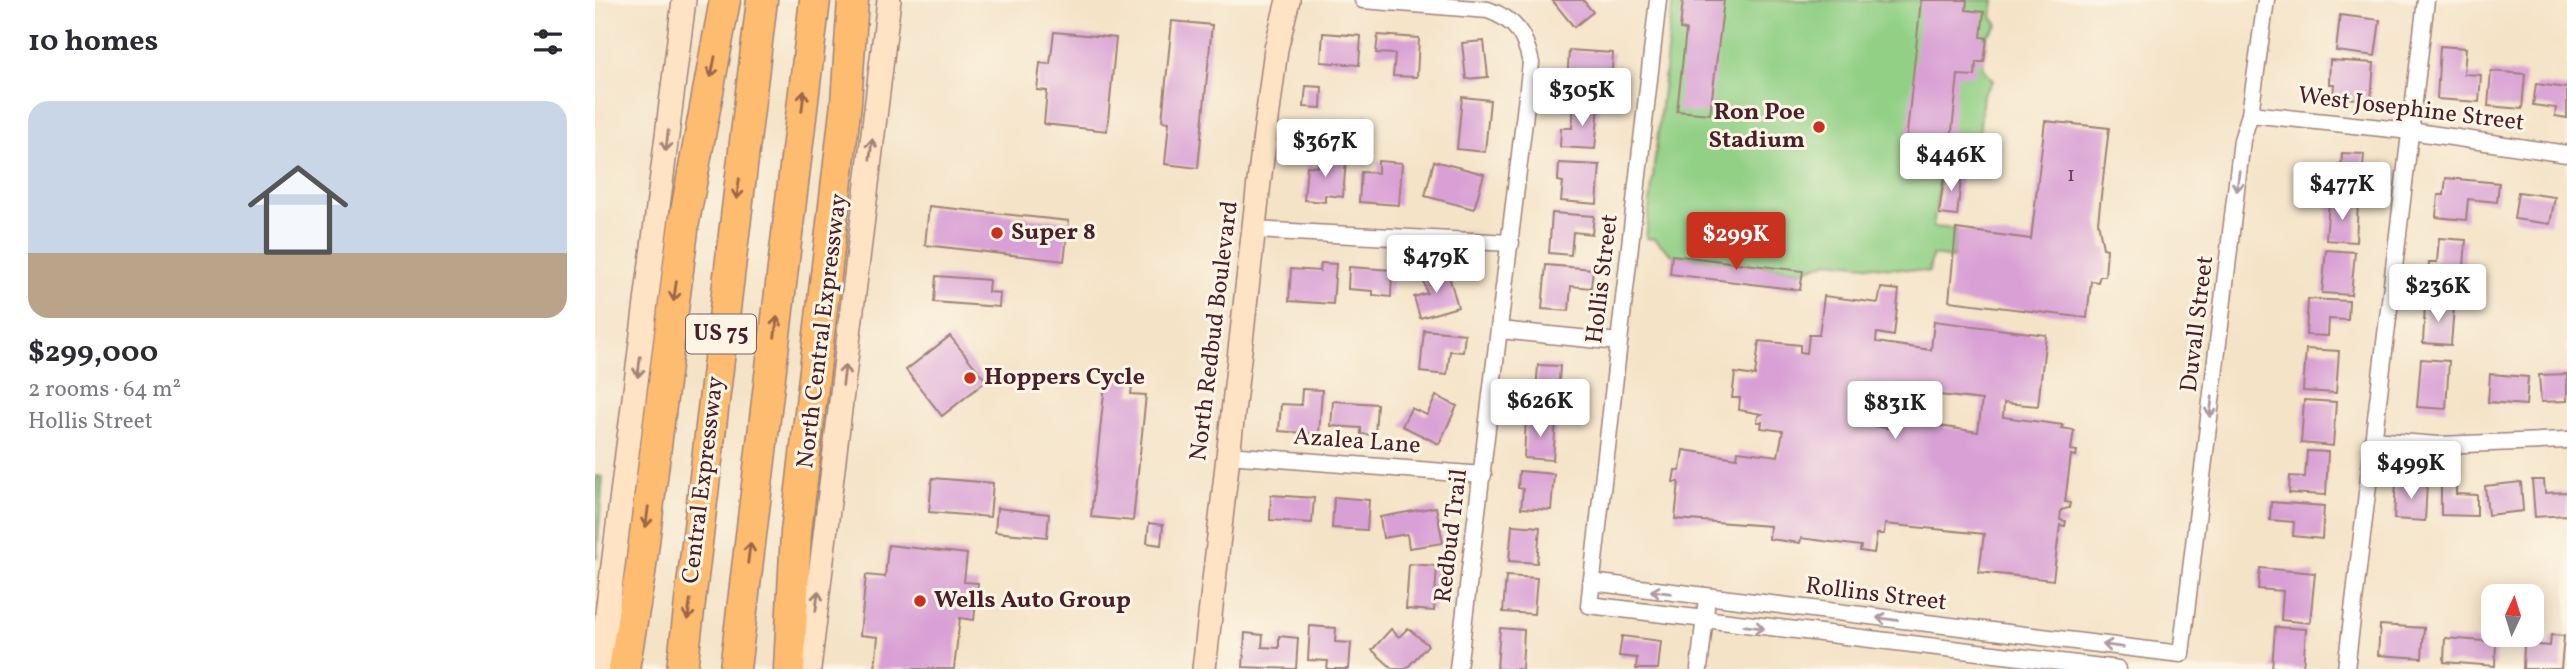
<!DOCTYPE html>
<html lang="en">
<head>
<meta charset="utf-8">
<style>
	body { margin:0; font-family:Vollkorn,serif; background:#f7f7f7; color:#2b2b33; height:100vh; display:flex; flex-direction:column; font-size:26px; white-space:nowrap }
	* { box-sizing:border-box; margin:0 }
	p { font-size:23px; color:#7c7c81 }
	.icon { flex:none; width:38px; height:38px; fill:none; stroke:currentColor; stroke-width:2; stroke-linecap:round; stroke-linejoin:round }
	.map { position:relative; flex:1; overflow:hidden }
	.details { display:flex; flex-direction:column; background:#fff; width:595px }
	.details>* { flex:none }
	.needle { width:46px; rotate:4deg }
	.fabs { position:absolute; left:1886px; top:584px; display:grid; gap:14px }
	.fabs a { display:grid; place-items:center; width:63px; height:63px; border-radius:14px; background:#fff; box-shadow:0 4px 18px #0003; font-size:35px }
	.price { position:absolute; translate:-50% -60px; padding:0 16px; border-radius:7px; background:#fff; color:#222; font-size:23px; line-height:46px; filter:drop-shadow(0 2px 4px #0008) }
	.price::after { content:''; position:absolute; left:50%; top:42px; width:21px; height:16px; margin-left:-10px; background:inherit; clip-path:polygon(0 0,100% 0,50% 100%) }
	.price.active { background:#c8321e; color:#fff }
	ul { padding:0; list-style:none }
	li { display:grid; align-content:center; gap:14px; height:371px; padding:0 28px }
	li+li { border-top:2px solid #e1e1e2 }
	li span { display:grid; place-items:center; height:217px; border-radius:21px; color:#555 }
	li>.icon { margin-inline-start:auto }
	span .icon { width:126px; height:126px; fill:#fffc; stroke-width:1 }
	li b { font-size:30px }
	h2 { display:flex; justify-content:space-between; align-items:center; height:84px; padding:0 28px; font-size:30px }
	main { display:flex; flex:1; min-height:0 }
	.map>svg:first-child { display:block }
	.green { fill:#92d086; stroke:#6e7858; stroke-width:2 }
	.forest { fill:#75b273; stroke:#60684f; stroke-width:2 }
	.building { fill:#d9a0d5; fill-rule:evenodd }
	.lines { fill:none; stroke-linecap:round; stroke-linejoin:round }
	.street-casing { stroke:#9f8179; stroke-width:19 }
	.secondary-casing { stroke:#9f8179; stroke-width:26 }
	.highway-casing { stroke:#9f8179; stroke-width:33 }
	.street { stroke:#fff; stroke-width:16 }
	.secondary { stroke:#fee4c5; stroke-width:23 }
	.highway { stroke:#fdbc6f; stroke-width:30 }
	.oneway { stroke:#9b664a }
	.oneway2 { stroke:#a48278 }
	.oneway3 { stroke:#ae9aa0 }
	.poi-dot { fill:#c8321e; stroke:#fcf5e5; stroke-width:2.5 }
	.labels { text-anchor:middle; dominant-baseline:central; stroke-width:6; stroke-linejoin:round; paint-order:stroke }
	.number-label { font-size:21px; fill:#6e3f56 }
	.shield { fill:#fcf5e5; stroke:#7f5f63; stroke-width:2 }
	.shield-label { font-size:23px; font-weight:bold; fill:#4a1f2b }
	.street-label { font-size:24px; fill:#4a1f2b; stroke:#fcf5e5 }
	.poi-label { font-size:24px; font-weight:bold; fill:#4a1f2b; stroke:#fcf5e5; text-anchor:start }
</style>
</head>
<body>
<main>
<section class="details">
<h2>10 homes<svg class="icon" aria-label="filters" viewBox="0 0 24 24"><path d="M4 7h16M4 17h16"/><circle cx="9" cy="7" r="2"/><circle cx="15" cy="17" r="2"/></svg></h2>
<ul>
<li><span style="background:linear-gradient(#c9d6e8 70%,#b9a48a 0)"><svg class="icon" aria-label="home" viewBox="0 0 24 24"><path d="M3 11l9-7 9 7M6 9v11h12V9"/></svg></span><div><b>$299,000</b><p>2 rooms · 64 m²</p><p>Hollis Street</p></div></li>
</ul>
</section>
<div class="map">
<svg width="1972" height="669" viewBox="0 0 1972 669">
	<rect width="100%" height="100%" fill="#fcf5e5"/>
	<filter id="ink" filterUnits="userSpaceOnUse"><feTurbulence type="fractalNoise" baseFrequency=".0143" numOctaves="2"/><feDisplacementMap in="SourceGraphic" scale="14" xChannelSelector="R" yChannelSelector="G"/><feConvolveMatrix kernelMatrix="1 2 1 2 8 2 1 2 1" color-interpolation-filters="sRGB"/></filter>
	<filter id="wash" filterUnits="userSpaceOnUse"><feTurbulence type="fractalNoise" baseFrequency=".00686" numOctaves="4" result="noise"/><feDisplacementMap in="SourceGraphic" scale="28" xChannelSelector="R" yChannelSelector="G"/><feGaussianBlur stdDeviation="1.57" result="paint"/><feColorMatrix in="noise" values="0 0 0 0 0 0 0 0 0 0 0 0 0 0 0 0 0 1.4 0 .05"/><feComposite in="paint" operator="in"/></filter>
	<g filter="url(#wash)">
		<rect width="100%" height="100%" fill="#f4e3c7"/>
		<path class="green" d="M1078,0H1399L1397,17L1403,25L1392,35L1388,67L1398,81L1388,94L1381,169L1347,165L1338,227L1361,229L1358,258L1337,255L1334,272L1234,261L1208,271L1077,255L1060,239L1051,238Z"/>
		<path class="forest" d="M0,476L8,477L2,558H0Z"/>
		<g id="blocks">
			<g class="building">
				<path d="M957,0H988L998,12L979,27Z"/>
				<path d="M1088,0H1129L1115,114L1082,111L1091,30L1085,29Z"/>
				<path d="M1326,0H1372L1371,10L1389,12L1386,37L1392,38L1389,62H1381L1380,76L1363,75L1356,140L1344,138L1343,147L1311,143Z"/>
				<path d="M1745,15L1785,20L1780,56L1741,51Z"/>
				<path d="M577,21L617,25L603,168L570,164L574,122L567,121Z"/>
				<path d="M459,32L521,38L512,131L449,124L452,91L442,90L445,63L455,64Z"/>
				<path d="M728,33L766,36L764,65L726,62Z"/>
				<path d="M783,35L824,38L822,77L798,76L800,54L781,53Z"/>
				<path d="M889,41L893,77L871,79L867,43Z"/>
				<path d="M1845,46L1871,48L1869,74L1886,75L1884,102L1842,99Z"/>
				<path d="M974,50L1018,53L1016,87L972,85Z"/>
				<path d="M1735,60L1779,63L1776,100L1738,97L1739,84H1734Z"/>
				<path d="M1896,71L1930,74L1927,109L1893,106Z"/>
				<path d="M1941,84L1972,88V118L1960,116L1961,108L1938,105Z"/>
				<path d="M711,86L727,87L726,108L709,107Z"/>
				<path d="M867,97L895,100L890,152L862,149Z"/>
				<path d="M979,103L1004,105L1000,149L965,147L966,128H977Z"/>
				<path d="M1450,121L1514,128L1503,222L1508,248L1512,249L1510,276H1505L1503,282L1496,281L1492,318L1354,301L1361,229L1436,239Z"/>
				<path d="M1747,153L1769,154L1766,195L1745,194Z"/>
				<path d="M724,156L751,159L748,197L730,195V202L709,200L712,166L723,167Z"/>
				<path d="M783,161L807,163L804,205L764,202L766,172L783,173Z"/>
				<path d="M839,161L889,174L879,209L830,196Z"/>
				<path d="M964,163L1005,165L1002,204L966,201L968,182L963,181Z"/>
				<path d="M1350,169L1367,171L1362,216L1344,214Z"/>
				<path d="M1851,178L1904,183L1902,202L1873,199L1871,220L1841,217L1843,195H1849Z"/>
				<path d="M1923,192L1960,197L1955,224L1919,219Z"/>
				<path d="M1734,201L1763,203L1761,242L1731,240Z"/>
				<path d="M334,206L474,221L469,261L330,245Z"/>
				<path d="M957,213L999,216L997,234L978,232L976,255L954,253Z"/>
				<path d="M1844,238L1871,240L1868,281L1833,279L1834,262H1842Z"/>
				<path d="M1731,250L1760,252L1756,295L1727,293Z"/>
				<path d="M1077,255L1208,271L1205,290L1075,274Z"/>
				<path d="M726,263L741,264L738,304L694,301L696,269L725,271Z"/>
				<path d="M951,265L998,269L996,288L976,286L974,311L947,309Z"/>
				<path d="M754,267L797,270L796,297L778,295V291L753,289Z"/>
				<path d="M852,269L863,307L825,318L819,297L832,293L827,276Z"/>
				<path d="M341,276L394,280L393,292L405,293L404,307L339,302Z"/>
				<path d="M1286,288L1304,290L1299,336L1282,333L1281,342L1336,350L1339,321L1451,335L1443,406L1409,403L1408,417L1468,425L1466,428L1479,430L1476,450L1482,451L1481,456L1476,455L1470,502L1475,503L1474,508L1466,510L1465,520L1471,521L1470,526L1465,525L1458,580L1384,572L1389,534L1290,524L1289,534H1282L1279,553L1265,551L1266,546L1206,538L1205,543L1174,539L1175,526L1080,519L1084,482H1078L1080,470L1085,471L1088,450L1142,458L1143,451L1183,456L1188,431L1166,428L1167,422H1162L1163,416L1167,414L1144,410L1145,398H1137L1140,373L1160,376L1164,341L1205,345V352L1212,353L1214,335H1224L1229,296L1283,303ZM1275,387L1387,400L1383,432L1293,418L1292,428L1270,425Z"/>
				<path d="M1713,299L1754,301L1753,320L1734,319L1733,336L1711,335Z"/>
				<path d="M1830,304L1859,306L1856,345L1828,343Z"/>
				<path d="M829,330L870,334L868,352L855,351L852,375L825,372Z"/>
				<path d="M355,336L391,381L347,416L311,370Z"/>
				<path d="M1711,349L1744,351L1741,393L1708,391Z"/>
				<path d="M1826,359L1854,361L1851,409L1822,407Z"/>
				<path d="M943,365L965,366L962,411L932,409L933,390L941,391Z"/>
				<path d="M511,374L538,377L536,394L551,395L538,521L496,517Z"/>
				<path d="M1895,374L1933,377L1931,405L1893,402Z"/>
				<path d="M1972,374V401L1946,402L1944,375Z"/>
				<path d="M707,389L727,390L724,434L684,431L686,404L706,405Z"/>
				<path d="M841,396L862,406L844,444L807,426L816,408L832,415Z"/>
				<path d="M1709,400L1741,402L1738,446L1706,443Z"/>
				<path d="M738,401L782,404L780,435L766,434V428L736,426Z"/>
				<path d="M931,418L961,420L958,460L929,458Z"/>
				<path d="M1712,451L1733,452L1731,495L1694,493L1695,476L1710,477Z"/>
				<path d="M924,471L959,474L956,510L926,508L928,489L923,488Z"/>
				<path d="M337,478L398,483L395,517L334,512Z"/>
				<path d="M1937,480H1949L1950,493L1972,492V515L1940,517Z"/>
				<path d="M1801,481L1832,483L1830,521L1799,519Z"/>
				<path d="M1926,482L1928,511L1893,515L1890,486Z"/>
				<path d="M1846,484L1861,485V494L1882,495V516L1846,515Z"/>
				<path d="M676,495L719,498L717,523L675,520Z"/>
				<path d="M739,497L774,500L772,530L737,528Z"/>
				<path d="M1676,502L1729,506L1727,539L1698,536L1699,522L1675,520Z"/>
				<path d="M841,507L848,543L814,548L812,534L788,538L785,517Z"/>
				<path d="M402,508L454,514L452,537L400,532Z"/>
				<path d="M554,523L568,525L566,545L552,543Z"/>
				<path d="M917,525L945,527L942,563L914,561Z"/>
				<path d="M293,545L372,554L369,582L383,583L379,620L365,618L359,669H280L283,637L265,635L271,575L290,577Z"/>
				<path d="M814,564L842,566L839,611L811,609Z"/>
				<path d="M1665,568L1720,573L1715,623L1686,620L1688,591L1663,589Z"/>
				<path d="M911,576L942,578L939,614L908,612Z"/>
				<path d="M1785,625L1829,628L1827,658L1783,655Z"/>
				<path d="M715,626L741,628L740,642L756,643L754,669H732L733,661L713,660Z"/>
				<path d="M1680,627L1711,629L1708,669H1677Z"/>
				<path d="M813,628L833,645L811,669H798L777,650L796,629L804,637Z"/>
				<path d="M905,628L929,630L927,669H902Z"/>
				<path d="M650,633L668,635L667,647L684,648V636L703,638L701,669L648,667Z"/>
				<path d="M1956,635L1969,636L1966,669H1928L1929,644L1955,646Z"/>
				<path d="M1027,636L1066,641L1063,669H1041L1042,658L1024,656Z"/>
				<path d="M1850,638L1901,642L1900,666L1849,662Z"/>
			</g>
		</g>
	</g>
	<g filter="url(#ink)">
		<use href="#blocks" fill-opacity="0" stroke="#9f8179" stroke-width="2"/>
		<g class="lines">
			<g class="street-casing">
				<g id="street">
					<path d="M768,0L893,10C921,20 930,35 936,63L863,669"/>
					<path d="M1063,0L994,605L1523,669"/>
					<path d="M1655,114L1815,131L1972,154"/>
					<path d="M658,230L916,243"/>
					<path d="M905,330L1024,342"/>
					<path d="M1778,440L1843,445L1972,440"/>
					<path d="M633,455L888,475"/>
					<path d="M996,582L1586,654L1647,140L1655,114L1671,0"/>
					<path d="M1104,669L1112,598"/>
					<path d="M1751,669L1831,0"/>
				</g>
			</g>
			<g class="secondary-casing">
				<g id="secondary">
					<path d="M5,669L89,0"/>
					<path d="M214,669L294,0"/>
					<path d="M609,669L664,182L681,49L693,0"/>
				</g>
			</g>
			<g class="highway-casing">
				<g id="highway">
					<path d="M29,669L45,574L89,222L130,0"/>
					<path d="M87,669L167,0"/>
					<path d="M140,669L220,0"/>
					<path d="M194,669L201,532L251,103L258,0"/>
				</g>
			</g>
			<use href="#street" class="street"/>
			<use href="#secondary" class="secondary"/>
			<use href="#highway" class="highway"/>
		</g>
		<defs><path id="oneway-shaft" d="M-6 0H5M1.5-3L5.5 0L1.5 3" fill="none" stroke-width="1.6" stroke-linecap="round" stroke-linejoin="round" transform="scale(1.75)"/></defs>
		<g class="oneway">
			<use href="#oneway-shaft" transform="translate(118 67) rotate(101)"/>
			<use href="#oneway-shaft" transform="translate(208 101) rotate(-83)"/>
			<use href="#oneway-shaft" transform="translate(143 189) rotate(97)"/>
			<use href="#oneway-shaft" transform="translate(80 291) rotate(98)"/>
			<use href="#oneway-shaft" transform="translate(181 327) rotate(-83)"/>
			<use href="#oneway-shaft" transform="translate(52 517) rotate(97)"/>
			<use href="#oneway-shaft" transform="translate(154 553) rotate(-83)"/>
			<use href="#oneway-shaft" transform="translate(94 610) rotate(97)"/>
		</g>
		<g class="oneway2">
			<use href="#oneway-shaft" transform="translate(72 141) rotate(97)"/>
			<use href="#oneway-shaft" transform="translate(276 149) rotate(-84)"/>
			<use href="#oneway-shaft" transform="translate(44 367) rotate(97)"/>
			<use href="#oneway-shaft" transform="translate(249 375) rotate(-83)"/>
			<use href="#oneway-shaft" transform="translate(222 601) rotate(-83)"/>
		</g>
		<g class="oneway3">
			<use href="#oneway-shaft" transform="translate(1643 181) rotate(97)"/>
			<use href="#oneway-shaft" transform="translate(1616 407) rotate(97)"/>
			<use href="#oneway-shaft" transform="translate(1066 592) rotate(-172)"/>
			<use href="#oneway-shaft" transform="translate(1292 619) rotate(-173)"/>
			<use href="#oneway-shaft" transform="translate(1159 627) rotate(7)"/>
			<use href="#oneway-shaft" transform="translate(1518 646) rotate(-173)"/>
		</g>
	</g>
	<g class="poi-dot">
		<circle cx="1224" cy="127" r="7"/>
		<circle cx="402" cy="233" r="7"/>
		<circle cx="375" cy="378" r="7"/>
		<circle cx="325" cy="601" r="7"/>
	</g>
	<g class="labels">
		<g class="number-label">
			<text x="1476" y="175">1</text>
		</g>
		<rect class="shield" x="91" y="314.5" width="70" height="39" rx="5"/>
		<g class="shield-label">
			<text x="126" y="334">US 75</text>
		</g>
		<g class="street-label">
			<text transform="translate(1816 110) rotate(7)">West Josephine Street</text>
			<text transform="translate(1008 279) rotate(-83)">Hollis Street</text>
			<text transform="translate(1603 324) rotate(-83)">Duvall Street</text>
			<text transform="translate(228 331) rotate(-83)">North Central Expressway</text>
			<text transform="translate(620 331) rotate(-83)">North Redbud Boulevard</text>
			<text transform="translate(762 442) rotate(4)">Azalea Lane</text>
			<text transform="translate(109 480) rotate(-83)">Central Expressway</text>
			<text transform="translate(857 536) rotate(-83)">Redbud Trail</text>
			<text transform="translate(1281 595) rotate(7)">Rollins Street</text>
		</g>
		<g class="poi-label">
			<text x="1210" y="113" text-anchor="end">Ron Poe<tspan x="1210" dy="28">Stadium</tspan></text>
			<text x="416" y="233">Super 8</text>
			<text x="389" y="378">Hoppers Cycle</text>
			<text x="339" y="601">Wells Auto Group</text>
		</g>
	</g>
</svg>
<div class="fabs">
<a><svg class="needle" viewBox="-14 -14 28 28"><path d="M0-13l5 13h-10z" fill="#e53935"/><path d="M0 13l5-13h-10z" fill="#7c7c81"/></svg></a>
</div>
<b class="price" style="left:987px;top:128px">$305K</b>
<b class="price" style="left:730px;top:179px">$367K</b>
<b class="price" style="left:1356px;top:193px">$446K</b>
<b class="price" style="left:1747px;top:222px">$477K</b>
<b class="price active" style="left:1141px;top:272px">$299K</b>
<b class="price" style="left:841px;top:295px">$479K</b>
<b class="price" style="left:1843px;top:324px">$236K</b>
<b class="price" style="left:945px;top:439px">$626K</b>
<b class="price" style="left:1300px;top:441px">$831K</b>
<b class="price" style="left:1816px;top:501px">$499K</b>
</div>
</main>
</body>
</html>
